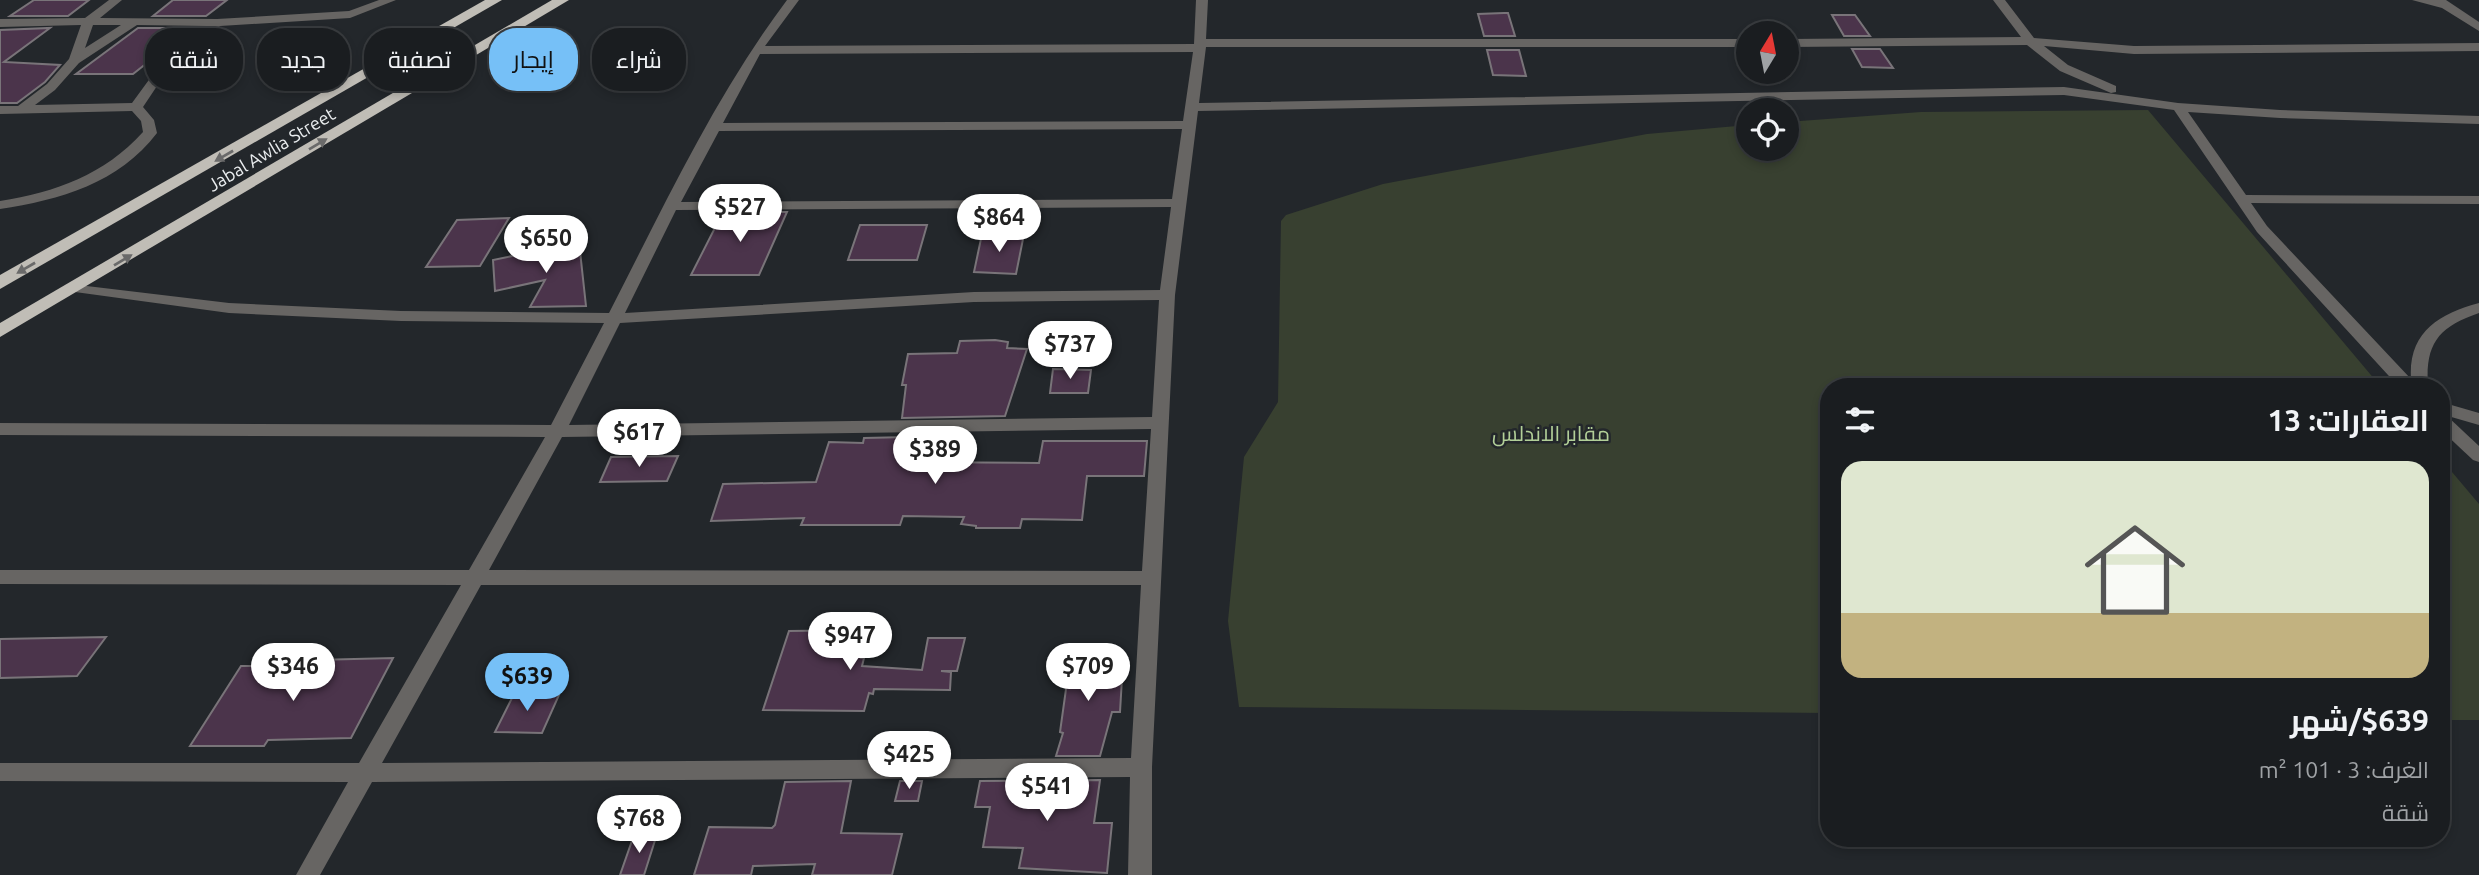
<!DOCTYPE html>
<html lang="ar">
<head>
<meta charset="utf-8">
<style>
	body { margin:0; font-family:Ubuntu,Cairo,sans-serif; background:#272a2d; color:#f1f3f6; direction:rtl; height:100vh; display:flex; flex-direction:column; font-size:26px; white-space:nowrap }
	* { box-sizing:border-box; margin:0 }
	p { font-size:23px; color:#9fa2a5 }
	.icon { flex:none; width:38px; height:38px; fill:none; stroke:currentColor; stroke-width:2; stroke-linecap:round; stroke-linejoin:round }
	.map { position:relative; flex:1; overflow:hidden; direction:ltr }
	.side { position:absolute; left:1820px; top:378px; width:630px; height:469px; display:flex; flex-direction:column; background:#1a1d20; border-radius:28px; box-shadow:0 4px 10px #0003,0 0 0 2px #383b3e; direction:rtl }
	.side>* { flex:none }
	.guide { position:absolute; left:21px; top:28px; width:665px; height:63px; direction:rtl; display:flex; gap:14px }
	.needle { width:46px; rotate:10deg }
	.controls { position:absolute; left:1736px; top:21px; display:grid; gap:14px }
	.controls a { display:grid; place-items:center; width:63px; height:63px; border-radius:50%; background:#1a1d20; box-shadow:0 4px 10px #0003,0 0 0 2px #383b3e; font-size:35px }
	.price { position:absolute; translate:-50% -60px; padding:0 16px; border-radius:24px; background:#fff; color:#222; font-size:23px; line-height:46px; filter:drop-shadow(0 2px 4px #0008) }
	.price::after { content:''; position:absolute; left:50%; top:42px; width:21px; height:16px; margin-left:-10px; background:inherit; clip-path:polygon(0 0,100% 0,50% 100%) }
	.price.on { background:#76c0f7; color:#111 }
	ul { padding:0; list-style:none }
	li { display:grid; align-content:center; gap:14px; height:371px; padding:0 21px }
	li+li { border-top:2px solid #383b3e }
	li span { display:grid; place-items:center; height:217px; border-radius:21px; color:#555 }
	li>.icon { margin-inline-start:auto }
	span .icon { width:126px; height:126px; fill:#fffc; stroke-width:1 }
	li b { font-size:30px }
	h2 { display:flex; justify-content:space-between; align-items:center; height:84px; padding:0 21px; font-size:30px }
	.chip { padding:0 24px; border-radius:28px; background:#1a1d20; box-shadow:0 4px 10px #0003,0 0 0 2px #383b3e; font-size:24px; line-height:63px }
	.chip.on { background:#76c0f7; color:#111 }
	.map>svg:first-child { display:block }
	.green { fill:#384030 }
	.building { fill:#4b344b; stroke:#797479; stroke-width:2 }
	.lines { fill:none; stroke-linecap:round; stroke-linejoin:round }
	.minor { fill:#676563; fill-rule:evenodd }
	.highway { fill:#c0bdb6; fill-rule:evenodd }
	.oneway { fill:#6a6a6a }
	.labels { text-anchor:middle; dominant-baseline:central; stroke-width:5; stroke-linejoin:round; paint-order:stroke }
	.far-street-label { font-size:18px; fill:#eaedef; stroke:#23272b }
	.park-label { font-size:21px; fill:#b2cf98; stroke:#23272b }
</style>
</head>
<body>
<div class="map">
<svg width="2479" height="875" viewBox="0 0 2479 875">
	<rect width="100%" height="100%" fill="#23272b"/>
	<g class="green">
		<path d="M2148,110L2381,387H1829V713L1239,707L1228,621L1244,457L1278,402L1281,221L1286,215L1383,184L1647,134L1748,125V149H1787V122L1921,112Z"/>
		<path d="M2441,459L2479,504V720H2441Z"/>
	</g>
	<g class="building">
		<path d="M34,0H89L68,16H10Z"/>
		<path d="M173,0H227L206,16H153Z"/>
		<path d="M1504,13H1508L1515,36H1484L1478,14Z"/>
		<path d="M1832,15H1855L1870,36H1844Z"/>
		<path d="M50,28L4,62L60,65L45,82L17,103H0V30Z"/>
		<path d="M138,28H191L133,74H76Z"/>
		<path d="M1852,49H1880L1893,68L1862,67Z"/>
		<path d="M1487,50H1519L1526,76L1493,75Z"/>
		<path d="M723,212H787L759,275H691Z"/>
		<path d="M509,218L480,266L426,267L457,220Z"/>
		<path d="M860,225H927L917,260H848Z"/>
		<path d="M982,234H1024L1016,274L974,272Z"/>
		<path d="M579,242L586,306L530,307L545,280L495,291L493,260Z"/>
		<path d="M995,340L1008,342L1007,348L1027,349L1005,416L902,418L906,385H902L908,354L957,353L960,341Z"/>
		<path d="M1053,369L1091,370L1088,393H1050Z"/>
		<path d="M908,437L903,462L1039,463L1043,441H1147L1144,476H1087L1082,520L1022,519L1020,528H976V526L961,524L964,517L903,516L900,525H801L804,518L711,521L723,484L816,482L829,442L863,443L864,438Z"/>
		<path d="M678,456L667,481L600,482L611,457Z"/>
		<path d="M868,630L861,658H864L862,666L922,670L928,638H965L957,671H941L951,672L950,690L874,689L873,694L869,693L864,711L763,710L789,631Z"/>
		<path d="M106,637L77,676L0,678V639Z"/>
		<path d="M1072,646L1110,649L1103,678H1122L1120,712H1112L1100,756H1056L1063,733L1060,732Z"/>
		<path d="M393,658L351,738L268,740L264,746H190L241,666H312L315,660Z"/>
		<path d="M515,692L559,695L542,733L495,732Z"/>
		<path d="M1100,780L1094,823H1112L1107,873L1019,868L1023,848L983,847L990,807H975L980,781Z"/>
		<path d="M851,781L841,833L902,834L892,875H812L815,864L753,866L751,875H694L709,827L772,828L775,825L785,782Z"/>
		<path d="M900,781H922L918,801H895Z"/>
		<path d="M657,834L644,875H620L634,835Z"/>
	</g>
	<g class="lines">
		<g class="minor">
			<path d="M109,0H122L100,18L217,19L349,11L379,0H396L350,18L220,26L159,83L143,107L154,120L157,133C119,183 60,200 0,209V201C56,192 104,175 143,132L141,121L132,111L0,114V106H18L47,84L69,59L81,25L0,27V19L85,18ZM93,25H121L85,48ZM137,25L206,26L151,77L132,103L35,105L55,90L79,63Z"/>
			<path d="M787,0H799L765,46L1194,44L1196,0H1208L1206,39H1748V47H1206L1199,103L2064,87L2178,103L2280,110L2479,116V124L2280,118L2188,112L2246,195L2479,196V204L2251,203L2267,226L2411,379C2408,333 2438,314 2479,303V313C2438,327 2425,344 2428,387H2399L2257,232L2174,110L2064,95L1198,111L1175,295L1152,767V875H1128L1130,777L372,782L320,875H296L348,782L0,781V763H359L461,585L0,584V570H469L545,437L0,435V423L551,425L604,323L401,321L229,313L75,292L67,287L70,284L229,303L401,311L609,313C664,206 715,96 787,0ZM1193,52L1183,121L723,123L760,54ZM1182,129L1172,199L681,202L719,131ZM1171,207L1160,290L974,292L625,313L676,210ZM1159,300L1152,417L569,425L620,323L974,302ZM1151,429L1142,571L489,570L562,437ZM481,585H1141L1131,758L382,763Z"/>
			<path d="M1993,0H2005L2034,38L2134,46L2479,43V51L2134,54L2044,46L2068,65L2116,86V92L2111,93L2060,71L2027,45L1787,47V39L2021,37Z"/>
			<path d="M2412,0H2446L2479,22V31L2442,8Z"/>
			<path d="M2441,402L2479,413V425L2441,414Z"/>
			<path d="M2441,414L2447,416L2479,446V462L2473,460L2441,430Z"/>
		</g>
		<g class="highway">
			<path d="M485,0H502L0,289V275Z"/>
			<path d="M552,0H569L0,337V323Z"/>
		</g>
	</g>
	<defs><path id="oneway-solid" d="M-6-.8H1V-3.2L6.5 0L1 3.2V.8H-6Z" transform="scale(1.75)"/></defs>
	<g class="oneway">
		<use href="#oneway-solid" transform="translate(318 144) rotate(-31)"/>
		<use href="#oneway-solid" transform="translate(224 156) rotate(150)"/>
		<use href="#oneway-solid" transform="translate(123 260) rotate(-31)"/>
		<use href="#oneway-solid" transform="translate(26 268) rotate(150)"/>
	</g>
	<g class="labels">
		<g class="far-street-label">
			<text transform="translate(271 149) rotate(-31)">Jabal Awlia Street</text>
		</g>
		<g class="park-label">
			<text x="1551" y="433">مقابر الاندلس</text>
		</g>
	</g>
</svg>
<div class="controls">
<a><svg class="needle" viewBox="-14 -14 28 28"><path d="M0-13l5 13h-10z" fill="#e53935"/><path d="M0 13l5-13h-10z" fill="#9fa2a5"/></svg></a>
<a><svg class="icon" aria-label="locate" viewBox="0 0 24 24"><circle cx="12" cy="12" r="6"/><path d="M12 2v4M12 18v4M2 12h4M18 12h4"/></svg></a>
</div>
<b class="price" style="left:740px;top:244px">$527</b>
<b class="price" style="left:999px;top:254px">$864</b>
<b class="price" style="left:546px;top:275px">$650</b>
<b class="price" style="left:1070px;top:381px">$737</b>
<b class="price" style="left:639px;top:469px">$617</b>
<b class="price" style="left:935px;top:486px">$389</b>
<b class="price" style="left:850px;top:672px">$947</b>
<b class="price" style="left:293px;top:703px">$346</b>
<b class="price" style="left:1088px;top:703px">$709</b>
<b class="price on" style="left:527px;top:713px">$639</b>
<b class="price" style="left:909px;top:791px">$425</b>
<b class="price" style="left:1047px;top:823px">$541</b>
<b class="price" style="left:639px;top:855px">$768</b>
<div class="guide">
<a class="chip">شراء</a>
<a class="chip on">إيجار</a>
<a class="chip">تصفية</a>
<a class="chip">جديد</a>
<a class="chip">شقة</a>
</div>
<section class="side">
<h2>العقارات: 13<svg class="icon" aria-label="filters" viewBox="0 0 24 24"><path d="M4 7h16M4 17h16"/><circle cx="9" cy="7" r="2"/><circle cx="15" cy="17" r="2"/></svg></h2>
<ul>
<li><span style="background:linear-gradient(#dfe7d0 70%,#c2b280 0)"><svg class="icon" aria-label="home" viewBox="0 0 24 24"><path d="M3 11l9-7 9 7M6 9v11h12V9"/></svg></span><div><b>$639/شهر</b><p>الغرف: 3 · 101 m²</p><p>شقة</p></div></li>
</ul>
</section>
</div>
</body>
</html>
